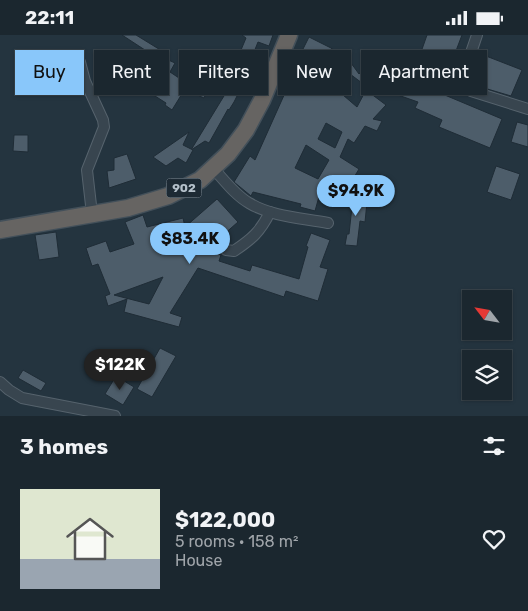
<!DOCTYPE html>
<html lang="en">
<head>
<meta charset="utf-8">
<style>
	body { margin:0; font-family:Rubik,sans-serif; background:#242f37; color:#f1f3f6; height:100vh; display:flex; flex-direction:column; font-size:19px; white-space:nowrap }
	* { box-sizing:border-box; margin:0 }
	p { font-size:16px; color:#a0a5aa }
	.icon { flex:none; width:28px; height:28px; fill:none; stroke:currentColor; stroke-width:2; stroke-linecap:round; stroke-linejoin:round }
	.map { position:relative; height:381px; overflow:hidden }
	.panel { display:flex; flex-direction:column; background:#1b272f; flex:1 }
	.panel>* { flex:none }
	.guide { position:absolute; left:15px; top:15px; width:499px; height:45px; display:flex; gap:10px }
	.needle { width:32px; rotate:301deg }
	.tools { position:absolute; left:462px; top:255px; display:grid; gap:10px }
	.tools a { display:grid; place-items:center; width:50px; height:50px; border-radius:0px; background:#1b272f; box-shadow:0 1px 4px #0004,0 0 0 1px #39444b; font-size:25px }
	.price { position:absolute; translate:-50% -42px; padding:0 11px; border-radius:18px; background:#89c7fa; color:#111; font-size:16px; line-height:32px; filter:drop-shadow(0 1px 2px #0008) }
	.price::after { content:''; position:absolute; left:50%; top:30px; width:15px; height:11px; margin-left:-8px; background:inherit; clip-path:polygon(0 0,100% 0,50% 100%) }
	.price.selected { background:#222; color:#fff }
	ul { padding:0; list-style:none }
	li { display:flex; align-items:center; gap:15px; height:125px; padding:0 20px }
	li+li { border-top:1px solid #39444b }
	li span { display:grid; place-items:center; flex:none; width:140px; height:100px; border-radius:0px; color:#555 }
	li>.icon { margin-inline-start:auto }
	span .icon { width:60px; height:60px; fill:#fffc; stroke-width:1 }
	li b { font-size:21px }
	h2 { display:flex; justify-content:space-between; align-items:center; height:60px; padding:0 20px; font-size:21px }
	.chip { padding:0 18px; border-radius:0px; background:#1b272f; box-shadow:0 1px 4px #0004,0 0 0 1px #39444b; font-size:18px; line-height:45px }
	.chip.selected { background:#89c7fa; color:#111 }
	.status { display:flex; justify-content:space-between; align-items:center; height:35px; padding:0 25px; background:#1b272f; direction:ltr }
	.status svg { height:14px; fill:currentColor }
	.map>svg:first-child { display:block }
	.building { fill:#4d5d6a; stroke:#1f2c36; fill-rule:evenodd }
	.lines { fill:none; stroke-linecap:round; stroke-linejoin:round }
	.minor-casing { stroke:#56636d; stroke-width:12 }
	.trunk-casing { stroke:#43505a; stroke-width:19 }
	.minor { stroke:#38454f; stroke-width:10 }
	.trunk { stroke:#666462; stroke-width:16 }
	.labels { text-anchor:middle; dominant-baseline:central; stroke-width:4; stroke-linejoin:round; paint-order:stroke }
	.shield { fill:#1d2a34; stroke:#87939d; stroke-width:1 }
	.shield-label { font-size:12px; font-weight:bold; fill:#b4c0ca }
</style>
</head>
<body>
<div class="status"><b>22:11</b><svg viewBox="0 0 49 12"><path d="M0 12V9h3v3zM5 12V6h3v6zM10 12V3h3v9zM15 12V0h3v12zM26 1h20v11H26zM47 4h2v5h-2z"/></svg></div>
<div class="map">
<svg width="528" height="381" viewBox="0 0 528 381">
	<rect width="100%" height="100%" fill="#24343f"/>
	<g class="building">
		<path d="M122,0H136L167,19L164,23L175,28L170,37L188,49L172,75L165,70L166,68L133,47L139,39L136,37L148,17Z"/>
		<path d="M242,0H273L269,11L258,7L248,32L236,27L246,3Z"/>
		<path d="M427,0H462L440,58L502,84L490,113L439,92L442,85L415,73L418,67L395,59L404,33L414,37Z"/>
		<path d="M309,2L331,13L339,20L343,17L359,39L363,35L372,44L366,51L342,33L329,48L357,72L366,55L386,70L373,84L382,86L377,96L365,91L354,108L348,104L340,122L359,134L350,149V143L340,158L326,149L320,158L315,176L300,172L301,169L253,157L251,161L234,147L250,121L255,125L285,58L279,55L286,40H290ZM326,88L342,97L335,113L318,104ZM306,110L329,125L318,144L295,133Z"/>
		<path d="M45,19L66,20L62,33L59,32L56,43L36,39L40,26L43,27Z"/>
		<path d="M486,21L522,35L511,61L474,50Z"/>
		<path d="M221,38L243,49L234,67L229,75L228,74L209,108L205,106L191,115L227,56L215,49Z"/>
		<path d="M199,44L210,49L204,63L193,58Z"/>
		<path d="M517,87L528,90V112L511,107Z"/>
		<path d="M189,97L183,110L193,115L186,128L178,123L166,131L153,122Z"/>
		<path d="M14,100H28V117L13,116Z"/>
		<path d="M127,119L136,144L109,153L107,136L114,135V123Z"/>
		<path d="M496,131L520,139L511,165L487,157Z"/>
		<path d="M355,144H358L360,167H367L365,187L360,186L357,211L345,210L347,199H349Z"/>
		<path d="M217,164L238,187L207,214L221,220L219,226L250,236L252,230L299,244L308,212L306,211L311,198L330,205L320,232L328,234L318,266L286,256L284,262L198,233L170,278L182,282L179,292L124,277L127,264L108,271L105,261L110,259L98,229L92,231L86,213L106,206L110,217L134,209L125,187L143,180L147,192L183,183L185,192ZM163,242L149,269L114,260Z"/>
		<path d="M56,197L59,222L39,225L35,200Z"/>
		<path d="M160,313L176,321L152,362L137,354Z"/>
		<path d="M23,335L46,348L41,356L18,343Z"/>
		<path d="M116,341L134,352L123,370L105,359Z"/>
	</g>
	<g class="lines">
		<g class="minor-casing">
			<g id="minor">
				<path d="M477,0L462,44L463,50L471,56L528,74"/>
				<path d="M80,27L85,46L103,85L104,92L87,135L92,179"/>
				<path d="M213,133C224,145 235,160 249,168C272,182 302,183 328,188"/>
				<path d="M226,215L234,216C252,204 260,197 270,177"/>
				<path d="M0,347L9,355L22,363L115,381"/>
			</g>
		</g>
		<g class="trunk-casing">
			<path id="trunk" d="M0,195L128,173L168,161L200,145L228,119L246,95L262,65L289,0"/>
		</g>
		<use href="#minor" class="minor"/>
		<use href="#trunk" class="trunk"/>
	</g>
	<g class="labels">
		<rect class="shield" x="166.5" y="143.5" width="35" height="19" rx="4"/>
		<g class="shield-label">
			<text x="184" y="153">902</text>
		</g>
	</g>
</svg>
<div class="tools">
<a><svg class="needle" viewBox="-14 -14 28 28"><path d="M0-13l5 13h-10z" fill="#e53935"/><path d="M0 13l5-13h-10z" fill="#a0a5aa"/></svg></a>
<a><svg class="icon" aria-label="layers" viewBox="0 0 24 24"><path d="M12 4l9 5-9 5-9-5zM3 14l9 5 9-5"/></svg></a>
</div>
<b class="price" style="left:356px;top:182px">$94.9K</b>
<b class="price" style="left:190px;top:230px">$83.4K</b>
<b class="price selected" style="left:120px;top:356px">$122K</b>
<div class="guide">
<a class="chip selected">Buy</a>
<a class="chip">Rent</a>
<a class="chip">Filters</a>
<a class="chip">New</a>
<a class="chip">Apartment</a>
</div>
</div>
<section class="panel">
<h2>3 homes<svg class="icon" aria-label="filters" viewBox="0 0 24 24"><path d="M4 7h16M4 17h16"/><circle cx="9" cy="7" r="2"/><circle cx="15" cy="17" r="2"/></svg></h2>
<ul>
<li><span style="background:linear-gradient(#dfe7d0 70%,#9aa5b1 0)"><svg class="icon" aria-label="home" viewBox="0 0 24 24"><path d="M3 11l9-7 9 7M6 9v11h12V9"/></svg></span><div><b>$122,000</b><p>5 rooms · 158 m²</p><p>House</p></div><svg class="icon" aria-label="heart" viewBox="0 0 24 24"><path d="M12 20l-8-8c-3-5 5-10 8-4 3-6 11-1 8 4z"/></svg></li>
</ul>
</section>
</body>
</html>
